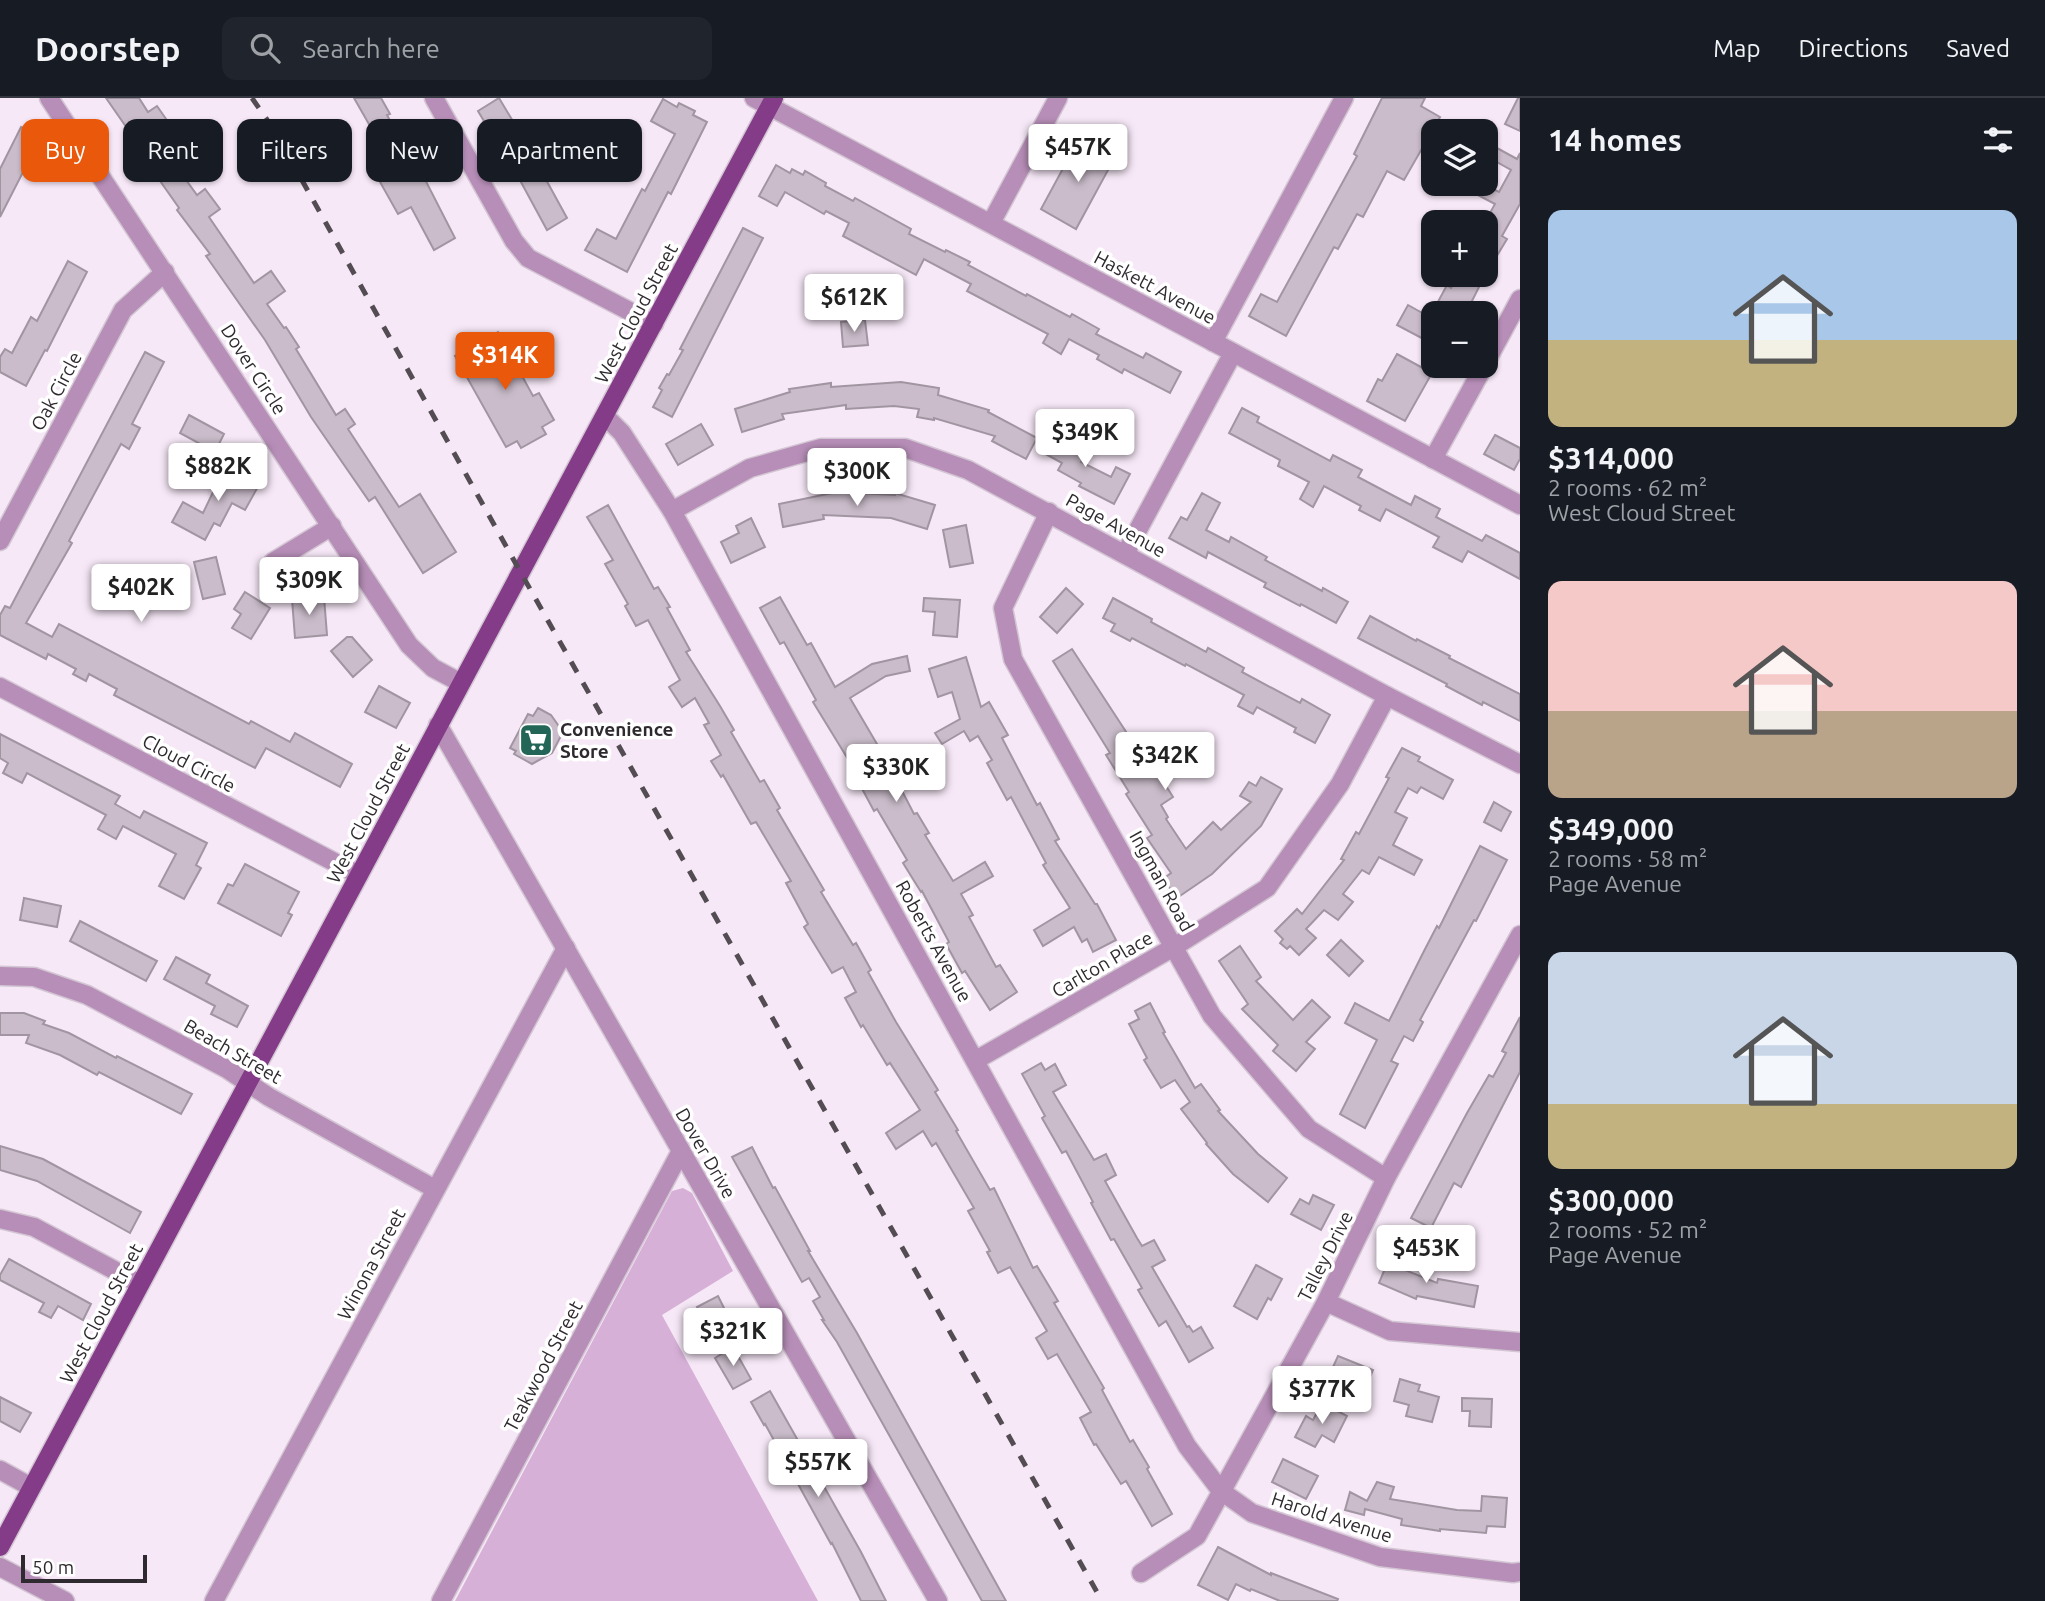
<!DOCTYPE html>
<html lang="en">
<head>
<meta charset="utf-8">
<style>
	body { margin:0; font-family:Ubuntu,sans-serif; background:#20242c; color:#f1f3f6; height:100vh; display:flex; flex-direction:column; font-size:26px; white-space:nowrap }
	* { box-sizing:border-box; margin:0 }
	p { font-size:23px; color:#9ea1a6 }
	.icon { flex:none; width:38px; height:38px; fill:none; stroke:currentColor; stroke-width:2; stroke-linecap:round; stroke-linejoin:round }
	.map { position:relative; flex:1; overflow:hidden }
	.details { display:flex; flex-direction:column; background:#171b24; width:525px }
	.details>* { flex:none }
	.banner { position:absolute; left:21px; top:21px; width:665px; height:63px; display:flex; gap:14px }
	.buttons { position:absolute; left:1421px; top:21px; display:grid; gap:14px }
	.buttons a { display:grid; place-items:center; width:77px; height:77px; border-radius:14px; background:#171b24; box-shadow:0 2px 5px #0004; font-size:35px }
	.scale { position:absolute; left:21px; bottom:18px; width:126px; box-sizing:border-box; padding-left:7px; border:4px solid #2f2a2f; border-top:0; font-size:19px; line-height:24px; white-space:nowrap; color:#2f2a2f; -webkit-text-stroke:5px #fff; paint-order:stroke }
	.price { position:absolute; translate:-50% -60px; padding:0 16px; border-radius:7px; background:#fff; color:#222; font-size:23px; line-height:46px; filter:drop-shadow(0 2px 4px #0008) }
	.price::after { content:''; position:absolute; left:50%; top:42px; width:21px; height:16px; margin-left:-10px; background:inherit; clip-path:polygon(0 0,100% 0,50% 100%) }
	.price.active { background:#ea580c; color:#fff }
	ul { padding:0; list-style:none }
	li { display:grid; align-content:center; gap:14px; height:371px; padding:0 28px }
	li span { display:grid; place-items:center; height:217px; border-radius:14px; color:#555 }
	li>.icon { margin-inline-start:auto }
	span .icon { width:126px; height:126px; fill:#fffc; stroke-width:1 }
	li b { font-size:30px }
	h2 { display:flex; justify-content:space-between; align-items:center; height:84px; padding:0 28px; font-size:30px }
	.chip { padding:0 24px; border-radius:14px; background:#171b24; box-shadow:0 2px 5px #0004; font-size:24px; line-height:63px }
	.chip.active { background:#ea580c; color:#fff }
	header { display:flex; align-items:center; gap:42px; box-sizing:border-box; height:98px; padding:0 35px; background:#171b24; border-bottom:2px solid #363941 }
	header strong { font-size:33px }
	nav { display:flex; gap:38px; margin-inline-start:auto; font-size:24px }
	.search { width:490px; height:63px; background:#20242c; display:flex; align-items:center; gap:18px; box-sizing:border-box; padding:0 24px; border-radius:14px; color:#9ea1a6; font-size:26px }
	main { display:flex; flex:1; min-height:0 }
	.map>svg:first-child { display:block }
	.green { fill:#d7b0d8 }
	.building { fill:#cabcca; stroke:#a295a2; stroke-width:2 }
	.lines { fill:none; stroke-linecap:round; stroke-linejoin:round }
	.minor-casing { stroke:#d3c6d3; stroke-width:21 }
	.major-casing { stroke:#d3c6d3; stroke-width:21 }
	.minor { stroke:#b78eb8; stroke-width:18 }
	.major { stroke:#843b88; stroke-width:18 }
	.rail { stroke:#534c53; stroke-width:5; stroke-dasharray:12 12; stroke-linecap:butt }
	.labels { text-anchor:middle; dominant-baseline:central; stroke-width:7; stroke-linejoin:round; paint-order:stroke }
	.street-label { font-size:19px; fill:#2f2a2f; stroke:#fff }
	.poi-label { font-size:19px; font-weight:bold; fill:#2f2a2f; stroke:#fff; text-anchor:start }
</style>
</head>
<body>
<header>
<strong>Doorstep</strong>
<div class="search"><svg class="icon" aria-label="search" viewBox="0 0 24 24"><circle cx="10" cy="10" r="6"/><path d="M15 15l6 6"/></svg>Search here</div>
<nav><a>Map</a><a>Directions</a><a>Saved</a></nav>
</header>
<main>
<div class="map">
<svg width="1520" height="1503" viewBox="0 0 1520 1503">
	<rect width="100%" height="100%" fill="#f7e8f7"/>
	<path class="green" d="M683,1090L692,1095L733,1173L662,1217L818,1503H455L672,1093Z"/>
	<g class="building">
		<path d="M106,0H139L148,14L157,8L171,28L162,35L169,46L163,50L197,97L205,91L220,111L209,119L254,185L271,173L285,193L267,206L284,230L286,229L299,249L296,251L336,317L345,311L355,326L348,331L399,409L420,396L456,454L423,475L375,399L369,403L311,319L265,242L206,158L210,156L177,112L179,110L151,70L154,69Z"/>
		<path d="M354,0H381L390,16L387,17L413,65L416,64L455,140L434,152L411,109L398,116L380,84L393,77L371,36L374,35Z"/>
		<path d="M499,0L526,45L529,44L547,76L544,78L567,120L547,132L502,49L500,50L478,13Z"/>
		<path d="M1382,0H1425L1421,8L1440,19L1404,82L1387,73L1363,119L1357,116L1338,151L1334,149L1286,238L1249,218L1261,196L1277,204L1357,58L1354,56Z"/>
		<path d="M1518,0H1520V33L1505,26Z"/>
		<path d="M663,1L677,9L679,5L695,13L693,17L707,24L671,96L668,94L627,174L585,152L597,131L616,141L642,91L645,93L675,36L651,23Z"/>
		<path d="M21,29L41,39L0,119V71Z"/>
		<path d="M1079,41L1114,61L1076,131L1041,111Z"/>
		<path d="M1486,44L1517,61L1520,55V106L1502,138L1507,141L1486,176V122L1495,106L1457,86H1483L1499,94L1511,72L1486,58Z"/>
		<path d="M776,67L790,75L792,71L803,77L805,73L826,85L825,88L853,103L855,100L911,131L909,136L945,154L946,152L970,164L968,167L1026,198L1027,196L1070,219L1072,216L1099,231L1096,236L1143,260L1146,255L1181,274L1170,295L1124,271L1122,275L1097,261L1099,257L1069,241L1061,256L1043,245L1048,236L967,193L971,186L924,161L916,177L843,138L849,125L826,113L824,116L785,94L777,108L759,98Z"/>
		<path d="M743,130L763,140L672,319L653,309L662,292L659,290L667,276L669,277L683,252L680,251Z"/>
		<path d="M68,163L87,174L47,253L45,252L26,288L0,274V259L5,251L12,255L31,219L37,223Z"/>
		<path d="M1458,177H1485L1466,215H1432L1447,187L1451,190Z"/>
		<path d="M1408,207L1433,221V246L1397,227Z"/>
		<path d="M865,222L868,247L843,249L841,224Z"/>
		<path d="M498,234L533,298L539,295L554,322L542,329L546,336L521,350L517,343L506,349L455,258Z"/>
		<path d="M145,254L164,264L132,326L140,330L129,351L121,346L69,443L72,445L26,525L52,539L59,526L249,626L251,623L290,644L295,635L352,666L340,689L266,650L255,670L114,597L117,591L89,576L86,583L73,576L76,571L48,556L46,561L0,537V517L5,508L10,510Z"/>
		<path d="M1397,256L1432,275L1405,323L1367,303L1378,281L1382,283Z"/>
		<path d="M901,284L939,290L938,297L989,312L988,314L1037,340L1026,361L992,343L995,338L934,320V322L917,319L919,311L894,308L846,311V307L782,316L784,321L742,334L735,311L790,294L789,291L831,285V289Z"/>
		<path d="M1242,310L1259,319L1257,324L1330,363L1333,357L1362,372L1358,379L1411,407L1415,398L1440,411L1436,419L1482,443L1486,437L1520,455V481L1468,453L1462,464L1433,449L1439,439L1386,411L1380,423L1359,412L1361,408L1324,388L1313,409L1300,401L1309,384L1278,368L1280,362L1229,335Z"/>
		<path d="M189,317L224,336L215,354L180,335Z"/>
		<path d="M701,326L713,347L678,367L666,346Z"/>
		<path d="M1053,334L1088,352L1081,364L1111,379L1116,369L1130,376L1114,406L1079,388L1081,385L1058,372L1062,365L1042,354Z"/>
		<path d="M1495,337L1520,350V361L1514,372L1484,356Z"/>
		<path d="M226,367L260,385L245,412L232,405L220,428L214,425L205,442L172,424L183,404L203,415Z"/>
		<path d="M837,394L895,397V395L935,407L927,431L891,420L823,417L824,421L783,429L779,406Z"/>
		<path d="M1202,395L1220,405L1206,432L1229,444L1231,439L1267,459L1265,462L1322,493L1323,490L1348,504L1336,525L1301,506L1300,508L1264,489L1266,485L1208,454L1206,460L1169,440L1181,419L1187,422Z"/>
		<path d="M608,407L654,491L658,489L670,509L667,510L690,552L686,554L720,608L734,632L731,634L760,684L764,682L780,710L777,712L824,792L821,794L853,847L856,845L871,872L868,874L896,924L938,992L935,994L958,1032L956,1033L990,1092L994,1090L1033,1170L1037,1168L1058,1203L1054,1205L1104,1290L1102,1292L1130,1344L1133,1342L1149,1369L1147,1371L1172,1416L1152,1428L1126,1383L1121,1386L1096,1346L1094,1347L1080,1320L1091,1314L1057,1256L1048,1261L1036,1240L1047,1233L1010,1169L998,1175L987,1154L990,1153L968,1113L974,1110L936,1045L932,1048L923,1033L896,1051L886,1035L920,1012L890,965L887,967L863,927L861,929L845,900L856,894L843,869L832,875L804,829L808,826L786,785L791,783L756,724L751,726L723,677L721,679L711,663L721,657L704,627L709,625L695,600L682,609L669,589L680,582L648,522L636,528L625,508L628,506L605,466L613,462L587,419Z"/>
		<path d="M751,420L765,449L731,465L721,444L739,435L736,428Z"/>
		<path d="M966,427L973,465L950,469L943,432Z"/>
		<path d="M216,459L225,496L203,501L194,464Z"/>
		<path d="M1066,490L1083,506L1057,535L1040,519Z"/>
		<path d="M245,494L270,510L251,541L232,530L241,516L234,511Z"/>
		<path d="M324,499L327,537L295,540L292,501Z"/>
		<path d="M780,499L807,547L811,545L835,589L872,566L907,558L910,573L886,578L850,600L884,658L914,716L917,715L929,735L925,737L953,783L985,764L993,778L961,796L973,817L969,819L996,869L1000,867L1017,894L990,912L965,873L962,875L946,846L949,844L922,793L921,794L903,765L907,762L877,711L874,713L859,685L862,684L813,604L816,602L784,544L780,546L760,510Z"/>
		<path d="M924,500L960,502L957,539L933,537L935,514L923,513Z"/>
		<path d="M1113,500L1152,521L1151,524L1206,554L1208,550L1244,570L1242,574L1300,605L1302,601L1330,617L1315,645L1294,634L1296,630L1257,609L1253,616L1238,608L1244,597L1186,566L1185,568L1132,540L1130,543L1111,533L1115,526L1103,520Z"/>
		<path d="M1370,518L1416,543L1417,541L1450,558L1449,560L1520,596V623L1483,604L1482,607L1446,588L1447,586L1358,540Z"/>
		<path d="M347,539H352L372,562L353,579L331,553Z"/>
		<path d="M1072,551L1136,649L1138,648L1156,677L1158,675L1173,699L1161,707L1168,719L1166,721L1186,751L1213,724L1221,732L1251,704L1240,698L1249,684L1256,688L1261,679L1282,691L1261,728L1212,776L1177,800L1163,781L1171,775L1147,740L1152,737L1126,696L1129,694L1106,657L1110,655L1053,563Z"/>
		<path d="M966,559L981,609L989,604L1008,637L1002,640L1037,707L1040,705L1059,741L1055,743L1095,806H1097L1116,842L1093,854L1087,841L1082,844L1074,829L1043,848L1034,832L1070,810L1043,767L1046,765L1011,699L1007,702L987,665L992,662L978,638L970,643L964,633L942,646L935,635L960,621L952,594L938,599L929,571Z"/>
		<path d="M379,588L410,605L396,630L365,614Z"/>
		<path d="M538,610L551,617L563,634L552,655L532,666L514,656L516,653L510,650L528,616L533,618Z"/>
		<path d="M0,636L120,698L115,706L140,720L144,713L207,745L196,767L201,770L184,801L159,788L176,756L123,728L116,741L98,731L106,717L27,675L22,685L3,675L8,665L0,660Z"/>
		<path d="M1402,650L1420,659L1418,663L1453,682L1443,701L1421,689L1417,695L1408,690L1395,714L1407,720L1393,747L1422,762L1414,777L1379,759L1369,776L1362,772L1343,796L1353,804L1338,822L1324,812L1306,831L1316,840L1299,857L1290,848L1287,851L1280,845L1283,841L1275,833L1297,811L1302,816L1344,762L1341,761L1356,734L1359,736L1389,680L1386,679Z"/>
		<path d="M1494,704L1511,714L1501,733L1484,724Z"/>
		<path d="M1480,748L1507,762L1476,823L1474,822L1420,922L1423,924L1413,943L1404,938L1391,963L1398,966L1365,1030L1340,1016L1377,942L1345,925L1355,905L1389,923L1423,855L1437,828L1439,830Z"/>
		<path d="M245,766L299,794L288,815L292,817L281,838L218,805L228,786L233,788Z"/>
		<path d="M24,800L61,808L57,829L20,822Z"/>
		<path d="M80,823L157,863L146,883L70,843Z"/>
		<path d="M1341,842L1363,863L1349,878L1327,857Z"/>
		<path d="M1240,848L1261,879L1256,883L1293,922L1312,902L1330,919L1306,944L1315,951L1296,973L1273,953L1278,947L1242,911L1248,906L1219,863Z"/>
		<path d="M176,859L210,877L206,885L248,908L237,929L211,916L215,908L164,881Z"/>
		<path d="M1150,905L1165,934L1163,935L1195,990L1201,986L1220,1012L1218,1013L1258,1056L1287,1080L1268,1104L1233,1076L1206,1046L1207,1045L1181,1011L1190,1004L1175,982L1161,990L1144,962L1147,960L1129,926L1139,921L1135,913Z"/>
		<path d="M0,915H24L45,923L43,926L69,935L116,960L117,958L192,996L181,1016L99,974L97,977L60,957L26,945L29,937H0Z"/>
		<path d="M1520,919V974L1461,1089L1454,1085L1431,1130L1411,1120L1467,1015L1489,977L1493,979L1506,955L1502,953Z"/>
		<path d="M1041,965L1045,972L1055,966L1066,987L1053,994L1094,1062L1106,1056L1116,1077L1105,1083L1137,1140L1142,1148L1154,1142L1165,1162L1152,1169L1187,1229L1189,1228L1193,1234L1201,1229L1213,1250L1189,1264L1166,1223L1159,1228L1138,1192L1142,1190L1114,1141L1111,1142L1091,1105L1093,1104L1066,1053L1062,1055L1042,1020L1045,1018L1022,976Z"/>
		<path d="M0,1048L43,1061L141,1114L130,1135L37,1083L0,1072Z"/>
		<path d="M752,1049L773,1090L775,1089L810,1153H808L857,1235L1006,1503H982L837,1244L822,1222H824L813,1203L820,1199L809,1180L802,1184L732,1059Z"/>
		<path d="M1313,1097L1334,1107L1321,1132L1291,1116L1300,1101L1309,1106Z"/>
		<path d="M1391,1156L1409,1164L1405,1172L1437,1185L1438,1181L1478,1188L1474,1209L1417,1198L1416,1201L1379,1185Z"/>
		<path d="M9,1161L91,1206L83,1222L58,1208L51,1220L39,1214L44,1205L0,1182V1177Z"/>
		<path d="M1256,1167L1282,1181L1271,1202L1268,1200L1257,1221L1234,1208Z"/>
		<path d="M718,1198L730,1222L710,1233L697,1209Z"/>
		<path d="M733,1249L751,1281L733,1291L715,1260Z"/>
		<path d="M1338,1258L1373,1272L1364,1294L1328,1280Z"/>
		<path d="M1400,1281L1420,1287L1418,1293L1439,1299L1432,1324L1406,1318L1409,1307L1394,1303Z"/>
		<path d="M770,1293L861,1454L886,1503H861L832,1445L831,1446L765,1326L764,1327L751,1304Z"/>
		<path d="M0,1299L31,1315L20,1334L0,1323Z"/>
		<path d="M1462,1300L1492,1301L1491,1329L1469,1328L1470,1313H1462Z"/>
		<path d="M1322,1305L1347,1318L1334,1344L1322,1337L1315,1349L1295,1339L1306,1318L1313,1322Z"/>
		<path d="M1283,1361L1318,1378L1306,1401L1272,1384Z"/>
		<path d="M1377,1384L1394,1389L1390,1401L1457,1412L1481,1413L1482,1398L1507,1400L1505,1429L1487,1428L1486,1435L1440,1431V1433L1401,1427L1402,1421L1365,1411L1364,1417L1345,1412L1350,1394L1367,1403Z"/>
		<path d="M1218,1449L1271,1477V1475L1338,1501L1337,1503H1280L1251,1491L1250,1493L1236,1486L1228,1502L1198,1487Z"/>
	</g>
	<g class="lines">
		<g class="minor-casing">
			<g id="minor">
				<path d="M49,0L409,547L433,570L461,585"/>
				<path d="M434,0L514,143L528,160L654,226"/>
				<path d="M754,0L1520,407"/>
				<path d="M991,125L1058,0"/>
				<path d="M1213,244L1344,0"/>
				<path d="M1486,264L1520,201"/>
				<path d="M605,318L622,335L672,413L1187,1348L1221,1393L1252,1415L1380,1459L1513,1475L1520,1474"/>
				<path d="M1433,361L1484,268"/>
				<path d="M672,413L750,370L821,350H905L968,372L1387,598L1520,666"/>
				<path d="M1049,414L1003,510L1013,561L1212,918L1309,1031L1386,1080"/>
				<path d="M0,443L123,212L165,174"/>
				<path d="M1125,456L1233,255"/>
				<path d="M273,464L332,428"/>
				<path d="M0,589L359,777"/>
				<path d="M438,627L938,1503"/>
				<path d="M0,878L34,879L87,897L227,971L269,999L435,1091"/>
				<path d="M976,962L1174,849L1267,790L1340,686L1387,598"/>
				<path d="M0,1121L34,1129L140,1186"/>
				<path d="M1326,1204L1390,1233L1520,1244"/>
				<path d="M0,1372L31,1389"/>
				<path d="M0,1469L65,1503"/>
				<path d="M1141,1475L1197,1438L1326,1204L1386,1080L1520,837"/>
				<path d="M214,1503L566,850"/>
				<path d="M441,1503L681,1053"/>
			</g>
		</g>
		<g class="major-casing">
			<path id="major" d="M0,1449L774,0"/>
		</g>
		<use href="#minor" class="minor"/>
		<use href="#major" class="major"/>
		<path class="rail" d="M252,0L274,32L521,475L1102,1503"/>
	</g>
	<defs>
		<g id="supermarket-square" transform="scale(1.75)"><rect x="-9" y="-9" width="18" height="18" rx="4" fill="#236657" stroke="#fff"/><path d="M-6-5.5h2.5l.6 2H6L4.5 2H-2.5L-4.4-4H-6ZM-1.5 3.2a1.3 1.3 0 1 0 .1 0ZM3 3.2a1.3 1.3 0 1 0 .1 0Z" fill="#fff"/></g>
	</defs>
	<g fill-rule="evenodd">
		<use href="#supermarket-square" x="536" y="642"/>
	</g>
	<g class="labels">
		<g class="street-label">
			<text transform="translate(1155 189) rotate(28)">Haskett Avenue</text>
			<text transform="translate(636 215) rotate(-62)">West Cloud Street</text>
			<text transform="translate(254 271) rotate(57)">Dover Circle</text>
			<text transform="translate(56 293) rotate(-62)">Oak Circle</text>
			<text transform="translate(1116 427) rotate(29)">Page Avenue</text>
			<text transform="translate(189 665) rotate(28)">Cloud Circle</text>
			<text transform="translate(368 715) rotate(-62)">West Cloud Street</text>
			<text transform="translate(1162 783) rotate(61)">Ingman Road</text>
			<text transform="translate(934 843) rotate(61)">Roberts Avenue</text>
			<text transform="translate(1102 866) rotate(-30)">Carlton Place</text>
			<text transform="translate(233 953) rotate(30)">Beach Street</text>
			<text transform="translate(706 1055) rotate(60)">Dover Drive</text>
			<text transform="translate(1325 1158) rotate(-63)">Talley Drive</text>
			<text transform="translate(371 1166) rotate(-62)">Winona Street</text>
			<text transform="translate(101 1215) rotate(-62)">West Cloud Street</text>
			<text transform="translate(543 1268) rotate(-62)">Teakwood Street</text>
			<text transform="translate(1332 1419) rotate(18)">Harold Avenue</text>
		</g>
		<g class="poi-label">
			<text x="560" y="631">Convenience<tspan x="560" dy="22">Store</tspan></text>
		</g>
	</g>
</svg>
<div class="buttons">
<a><svg class="icon" aria-label="layers" viewBox="0 0 24 24"><path d="M12 4l9 5-9 5-9-5zM3 14l9 5 9-5"/></svg></a>
<a>+</a>
<a>−</a>
</div>
<div class="scale">50 m</div>
<b class="price" style="left:1078px;top:86px">$457K</b>
<b class="price" style="left:854px;top:236px">$612K</b>
<b class="price active" style="left:505px;top:294px">$314K</b>
<b class="price" style="left:1085px;top:371px">$349K</b>
<b class="price" style="left:218px;top:405px">$882K</b>
<b class="price" style="left:857px;top:410px">$300K</b>
<b class="price" style="left:309px;top:519px">$309K</b>
<b class="price" style="left:141px;top:526px">$402K</b>
<b class="price" style="left:1165px;top:694px">$342K</b>
<b class="price" style="left:896px;top:706px">$330K</b>
<b class="price" style="left:1426px;top:1187px">$453K</b>
<b class="price" style="left:733px;top:1270px">$321K</b>
<b class="price" style="left:1322px;top:1328px">$377K</b>
<b class="price" style="left:818px;top:1401px">$557K</b>
<div class="banner">
<a class="chip active">Buy</a>
<a class="chip">Rent</a>
<a class="chip">Filters</a>
<a class="chip">New</a>
<a class="chip">Apartment</a>
</div>
</div>
<section class="details">
<h2>14 homes<svg class="icon" aria-label="filters" viewBox="0 0 24 24"><path d="M4 7h16M4 17h16"/><circle cx="9" cy="7" r="2"/><circle cx="15" cy="17" r="2"/></svg></h2>
<ul>
<li><span style="background:linear-gradient(#a9c7e8 60%,#c2b280 0)"><svg class="icon" aria-label="home" viewBox="0 0 24 24"><path d="M3 11l9-7 9 7M6 9v11h12V9"/></svg></span><div><b>$314,000</b><p>2 rooms · 62 m²</p><p>West Cloud Street</p></div></li>
<li><span style="background:linear-gradient(#f6c9c9 60%,#b9a48a 0)"><svg class="icon" aria-label="home" viewBox="0 0 24 24"><path d="M3 11l9-7 9 7M6 9v11h12V9"/></svg></span><div><b>$349,000</b><p>2 rooms · 58 m²</p><p>Page Avenue</p></div></li>
<li><span style="background:linear-gradient(#c9d6e8 70%,#c2b280 0)"><svg class="icon" aria-label="home" viewBox="0 0 24 24"><path d="M3 11l9-7 9 7M6 9v11h12V9"/></svg></span><div><b>$300,000</b><p>2 rooms · 52 m²</p><p>Page Avenue</p></div></li>
</ul>
</section>
</main>
</body>
</html>
